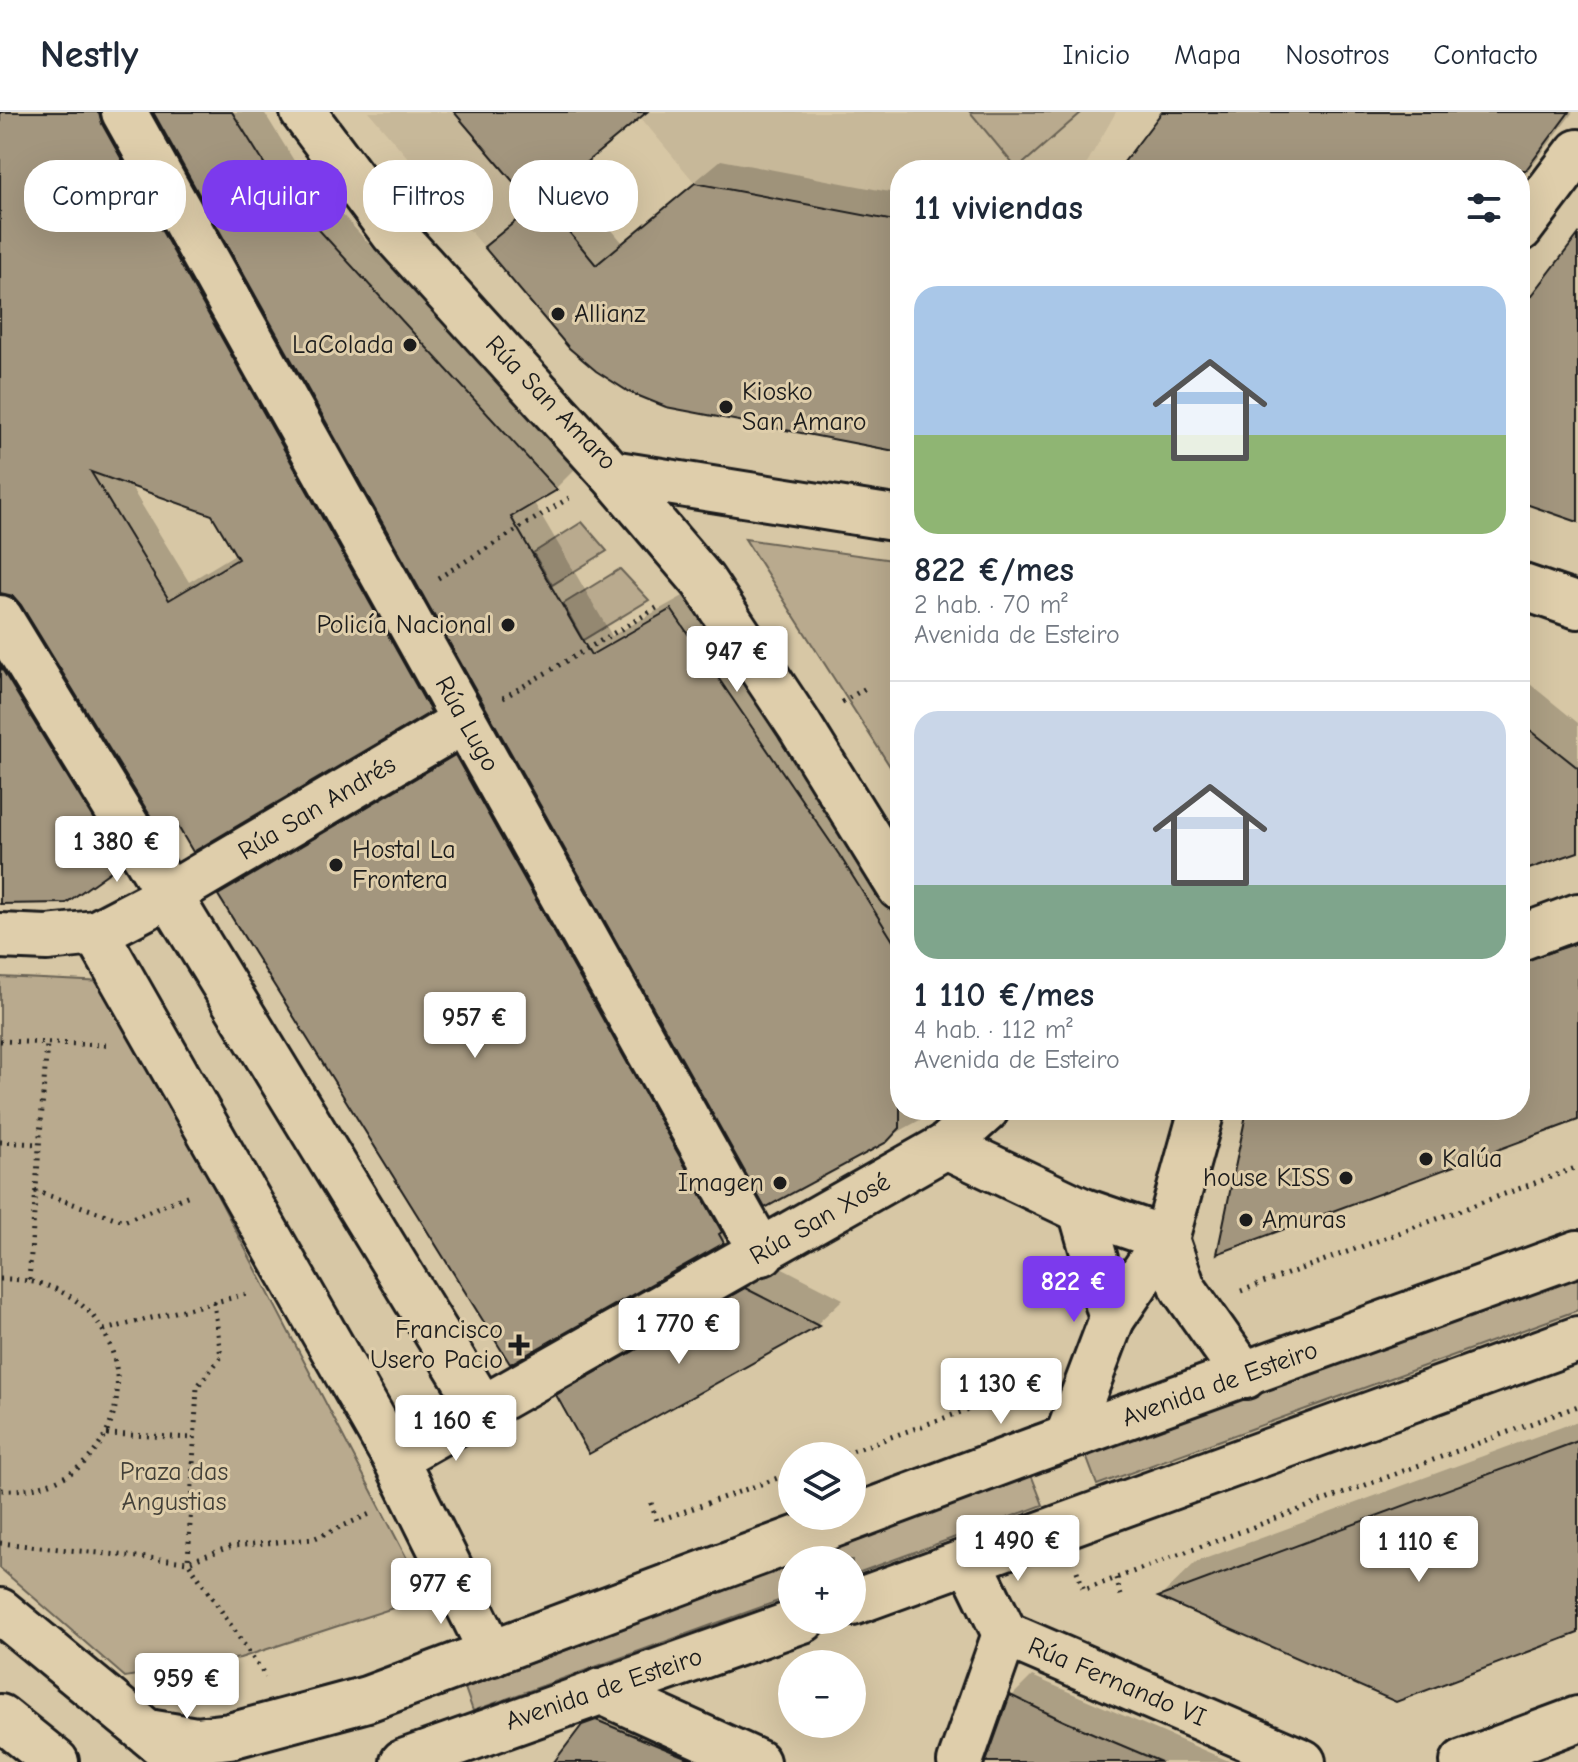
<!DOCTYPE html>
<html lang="es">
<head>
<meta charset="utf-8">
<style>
	body { margin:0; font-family:"Comic Neue",sans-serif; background:#f6f6f7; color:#1f2937; height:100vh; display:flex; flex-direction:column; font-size:30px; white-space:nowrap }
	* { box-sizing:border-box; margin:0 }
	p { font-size:26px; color:#747a83 }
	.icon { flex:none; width:44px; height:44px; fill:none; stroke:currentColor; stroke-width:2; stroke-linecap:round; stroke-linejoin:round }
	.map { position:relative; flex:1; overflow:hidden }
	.sheet { position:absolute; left:890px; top:48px; width:640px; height:960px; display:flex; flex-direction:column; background:#fff; border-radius:32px; box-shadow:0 8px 32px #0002 }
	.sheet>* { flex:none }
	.hud { position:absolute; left:24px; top:48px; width:746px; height:72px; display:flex; gap:16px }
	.tools { position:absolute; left:778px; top:1330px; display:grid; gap:16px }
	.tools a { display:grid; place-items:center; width:88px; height:88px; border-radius:50%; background:#fff; box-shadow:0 8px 32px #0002; font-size:40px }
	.price { position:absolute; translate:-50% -68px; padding:0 18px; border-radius:8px; background:#fff; color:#222; font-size:26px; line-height:52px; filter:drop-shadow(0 2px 4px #0008) }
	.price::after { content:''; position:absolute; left:50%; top:48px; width:24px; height:18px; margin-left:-12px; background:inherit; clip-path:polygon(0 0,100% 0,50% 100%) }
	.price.selected { background:#7c3aed; color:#fff }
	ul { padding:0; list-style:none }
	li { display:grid; align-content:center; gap:16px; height:424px; padding:0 24px }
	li+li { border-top:2px solid #e0e1e3 }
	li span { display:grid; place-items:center; height:248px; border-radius:24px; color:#555 }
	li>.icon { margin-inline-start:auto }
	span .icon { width:144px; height:144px; fill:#fffc; stroke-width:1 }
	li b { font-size:34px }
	h2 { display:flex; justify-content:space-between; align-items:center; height:96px; padding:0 24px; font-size:34px }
	.chip { padding:0 28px; border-radius:32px; background:#fff; box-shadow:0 8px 32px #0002; font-size:28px; line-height:72px }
	.chip.selected { background:#7c3aed; color:#fff }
	header { display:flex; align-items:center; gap:48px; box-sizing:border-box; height:112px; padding:0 40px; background:#fff; border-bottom:2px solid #e0e1e3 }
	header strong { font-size:38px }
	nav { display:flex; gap:44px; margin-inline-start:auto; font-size:28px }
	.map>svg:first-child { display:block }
	.built { fill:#c7b899 }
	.green { fill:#b9aa8e; stroke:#6a6355; stroke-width:2 }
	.shadow { fill:#0003; fill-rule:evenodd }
	.building { fill:#a3967e; stroke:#1c1c1c; stroke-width:2; fill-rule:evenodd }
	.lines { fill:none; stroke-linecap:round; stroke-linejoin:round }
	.minor-casing { stroke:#1c1c1c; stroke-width:50 }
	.major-casing { stroke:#1c1c1c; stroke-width:50 }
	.path { stroke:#1c1c1c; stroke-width:5; stroke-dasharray:2 6; stroke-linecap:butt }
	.minor { stroke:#dfceab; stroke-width:44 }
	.major { stroke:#dfceab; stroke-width:44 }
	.poi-dot { fill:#1c1c1c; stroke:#dfceab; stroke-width:3 }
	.labels { text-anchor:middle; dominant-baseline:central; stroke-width:6; stroke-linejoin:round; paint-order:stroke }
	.poi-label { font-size:26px; fill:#1c1c1c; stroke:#dfceab; text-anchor:start }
	.street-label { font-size:26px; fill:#1c1c1c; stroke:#dfceab }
	.park-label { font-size:26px; fill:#434038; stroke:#dfceab }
</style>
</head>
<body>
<header>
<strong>Nestly</strong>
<nav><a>Inicio</a><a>Mapa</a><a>Nosotros</a><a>Contacto</a></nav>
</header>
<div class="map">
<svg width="1578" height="1650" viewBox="0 0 1578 1650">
	<rect width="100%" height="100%" fill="#d7c7a5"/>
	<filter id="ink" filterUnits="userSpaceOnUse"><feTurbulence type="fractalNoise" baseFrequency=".0125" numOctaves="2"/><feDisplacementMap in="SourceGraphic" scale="16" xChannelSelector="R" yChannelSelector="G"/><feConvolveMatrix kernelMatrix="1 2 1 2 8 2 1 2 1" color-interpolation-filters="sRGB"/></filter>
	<g filter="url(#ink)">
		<path class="built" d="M369,0H1116L1083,58H900V110L695,71L641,6L484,135Z"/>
		<g class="green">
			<path d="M970,0H1082L1017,57Z"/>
			<path d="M582,410L607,439L552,473L533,441Z"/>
			<path d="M745,427L900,449V670Z"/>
			<path d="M620,457L649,488L583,528L563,492Z"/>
			<path d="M0,865L106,870L427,1485L240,1546L125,1565L0,1456Z"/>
			<path d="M1578,1160V1198L1097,1373L1085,1341Z"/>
			<path d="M1030,1360L1043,1393L852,1463V1448H792V1484L473,1599L465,1576L639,1511L692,1485Z"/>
		</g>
		<g class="shadow">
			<path d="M0,0H126L449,578L429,598L177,710L23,492L12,482L0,479ZM129,372L213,401L237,441L189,470Z"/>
			<path d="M155,0H264L296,52L575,357L555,377L533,389L612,524L692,479L900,790V998H938L766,1093Z"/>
			<path d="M457,0H644L566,64L622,130L721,48L900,82V337L487,135L534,92Z"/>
			<path d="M1164,0H1573L1520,70V58H1120Z"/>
			<path d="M0,502L140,731L120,751L0,791Z"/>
			<path d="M1520,564L1578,611V738L1520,758Z"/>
			<path d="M472,628L739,1113L723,1129L222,785L239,769Z"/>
			<path d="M1578,808V1009L1220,1139L1249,998H1520V816Z"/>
			<path d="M773,1151L843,1187L817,1212L590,1339L559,1284L585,1257Z"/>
			<path d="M1578,1309V1520L1161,1484L1196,1450Z"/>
			<path d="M1032,1564L1231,1650H988L1012,1584Z"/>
			<path d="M604,1593L763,1650H568L583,1614Z"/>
		</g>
		<g class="building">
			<path d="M0,0H99L102,12L431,600L193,740L177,713L162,723L21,493L13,484L0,481ZM91,360L212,403L238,447L169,488Z"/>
			<path d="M153,0H232L277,72L557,378L511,405L591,543L671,497L840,744L900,840V1016L887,1030L765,1096Z"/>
			<path d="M454,0H647L542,87L596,153L695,71L900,110V340L666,295L629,280L596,259L569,236L484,135L534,94Z"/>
			<path d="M1162,0H1569L1526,58H1118Z"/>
			<path d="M1578,123V410L1520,390V199Z"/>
			<path d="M0,554L121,752L66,791L0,792Z"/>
			<path d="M1520,610L1578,656V740L1520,760Z"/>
			<path d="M455,643L722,1120L719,1122L724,1131L510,1252L218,783Z"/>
			<path d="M1578,831V1008L1217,1142L1247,998H1520V850Z"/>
			<path d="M745,1176L819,1214L589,1342L556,1283Z"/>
			<path d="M1578,1329V1521L1396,1590L1158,1485Z"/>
			<path d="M1010,1583L1064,1609L1161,1650H986Z"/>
			<path d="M596,1608L695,1649V1650H554L582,1613Z"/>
		</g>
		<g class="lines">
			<g class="minor-casing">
				<g id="minor">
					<path d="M124,0L762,1141"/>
					<path d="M303,0L394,122L611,361L900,407"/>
					<path d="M1520,117L1578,40"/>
					<path d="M611,361L703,469L799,613L900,776"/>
					<path d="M1520,474L1578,494"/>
					<path d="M0,506L483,1297"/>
					<path d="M96,821L395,1346L492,1541"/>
					<path d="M0,824L47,826L96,821L169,783L464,609"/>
					<path d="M1520,826L1578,804"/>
					<path d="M946,1034L1081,1098L1166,1127"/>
					<path d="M1166,1127L1183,1176L1245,1264"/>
					<path d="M1112,1207L1166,1127L1202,998"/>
					<path d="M1067,1326L1112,1207L1081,1098"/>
					<path d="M395,1346L946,1034L986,998"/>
					<path d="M970,1450L1005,1522L1303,1650"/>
					<path d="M600,1579L757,1650"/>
					<path d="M0,1605L56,1650"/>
					<path d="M960,1650L1005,1522"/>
					<path d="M1463,1650L1578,1607"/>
				</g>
			</g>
			<g class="major-casing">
				<g id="major">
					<path d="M852,1491L1578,1227"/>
					<path d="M0,1499L171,1640"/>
					<path d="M148,1620L196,1628L230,1624L367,1587L1034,1338L1578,1141"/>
					<path d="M403,1650L803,1508"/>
				</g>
			</g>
			<g class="path">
				<path d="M438,466L569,386"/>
				<path d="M503,586L660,494"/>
				<path d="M842,590L866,576"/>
				<path d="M0,929L107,933"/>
				<path d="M0,1030L39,1032"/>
				<path d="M35,1079L124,1109L192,1082"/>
				<path d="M0,1167C159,1164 154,1385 0,1378"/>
				<path d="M29,1168L47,931"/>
				<path d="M1241,1179L1578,1055"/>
				<path d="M214,1190L221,1245L197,1275L188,1450L266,1565"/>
				<path d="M104,1218L247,1182"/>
				<path d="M1019,1295L1014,1281L1035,1271"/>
				<path d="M107,1322L193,1326"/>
				<path d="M838,1344L1014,1281"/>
				<path d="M651,1391L657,1409L792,1361"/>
				<path d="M0,1431L188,1450L232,1434L313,1427L370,1402"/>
				<path d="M1077,1459L1084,1478L1578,1294"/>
				<path d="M1116,1466L1122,1487"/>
			</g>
			<use href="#minor" class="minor"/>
			<use href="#major" class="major"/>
		</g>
	</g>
	<g class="poi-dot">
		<circle cx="558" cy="202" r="8"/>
		<circle cx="410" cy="233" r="8"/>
		<circle cx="726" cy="295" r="8"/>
		<circle cx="508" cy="513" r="8"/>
		<circle cx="336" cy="753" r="8"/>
		<circle cx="1426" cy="1047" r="8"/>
		<circle cx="1346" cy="1066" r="8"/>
		<circle cx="780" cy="1071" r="8"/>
		<circle cx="1246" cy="1108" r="8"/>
		<path d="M515 1221h8v8h8v8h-8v8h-8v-8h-8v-8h8z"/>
	</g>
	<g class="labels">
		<g class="poi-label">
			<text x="574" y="202">Allianz</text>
			<text x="394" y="233" text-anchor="end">LaColada</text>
			<text x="742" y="280">Kiosko<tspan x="742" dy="30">San Amaro</tspan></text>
			<text x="492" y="513" text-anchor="end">Policía Nacional</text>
			<text x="352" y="738">Hostal La<tspan x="352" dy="30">Frontera</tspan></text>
			<text x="1442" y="1047">Kalúa</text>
			<text x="1330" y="1066" text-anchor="end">house KISS</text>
			<text x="764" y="1071" text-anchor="end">Imagen</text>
			<text x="1262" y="1108">Amuras</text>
			<text x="503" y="1218" text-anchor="end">Francisco<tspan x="503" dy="30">Usero Pacio</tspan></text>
		</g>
		<g class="street-label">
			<text transform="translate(551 291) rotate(46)">Rúa San Amaro</text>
			<text transform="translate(467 612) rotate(61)">Rúa Lugo</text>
			<text transform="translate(317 696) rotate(-31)">Rúa San Andrés</text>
			<text transform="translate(820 1107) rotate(-30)">Rúa San Xosé</text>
			<text transform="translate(1220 1272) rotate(-20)">Avenida de Esteiro</text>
			<text transform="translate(1117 1570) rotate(23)">Rúa Fernando VI</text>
			<text transform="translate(604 1577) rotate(-19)">Avenida de Esteiro</text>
		</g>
		<g class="park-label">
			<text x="174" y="1360">Praza das<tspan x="174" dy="30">Angustias</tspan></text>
		</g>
	</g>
</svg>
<div class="tools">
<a><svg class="icon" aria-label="layers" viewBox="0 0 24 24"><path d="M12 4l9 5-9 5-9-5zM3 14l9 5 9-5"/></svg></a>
<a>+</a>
<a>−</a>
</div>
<b class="price" style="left:737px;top:582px">947 €</b>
<b class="price" style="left:117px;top:772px">1 380 €</b>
<b class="price" style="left:475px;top:948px">957 €</b>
<b class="price selected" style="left:1074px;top:1212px">822 €</b>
<b class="price" style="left:679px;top:1254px">1 770 €</b>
<b class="price" style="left:1001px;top:1314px">1 130 €</b>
<b class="price" style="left:456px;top:1351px">1 160 €</b>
<b class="price" style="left:1018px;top:1471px">1 490 €</b>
<b class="price" style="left:1419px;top:1472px">1 110 €</b>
<b class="price" style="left:441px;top:1514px">977 €</b>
<b class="price" style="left:187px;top:1609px">959 €</b>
<div class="hud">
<a class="chip">Comprar</a>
<a class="chip selected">Alquilar</a>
<a class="chip">Filtros</a>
<a class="chip">Nuevo</a>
</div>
<section class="sheet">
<h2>11 viviendas<svg class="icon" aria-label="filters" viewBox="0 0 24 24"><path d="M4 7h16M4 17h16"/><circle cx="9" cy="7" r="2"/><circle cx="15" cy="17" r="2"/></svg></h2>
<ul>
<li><span style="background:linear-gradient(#a9c7e8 60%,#8fb573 0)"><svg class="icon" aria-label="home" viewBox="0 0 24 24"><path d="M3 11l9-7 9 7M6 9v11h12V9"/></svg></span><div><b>822 €/mes</b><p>2 hab. · 70 m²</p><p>Avenida de Esteiro</p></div></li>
<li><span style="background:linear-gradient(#c9d6e8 70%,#7fa58c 0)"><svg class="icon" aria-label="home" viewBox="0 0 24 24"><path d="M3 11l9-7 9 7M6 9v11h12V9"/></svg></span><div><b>1 110 €/mes</b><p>4 hab. · 112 m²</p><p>Avenida de Esteiro</p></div></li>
</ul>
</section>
</div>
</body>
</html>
